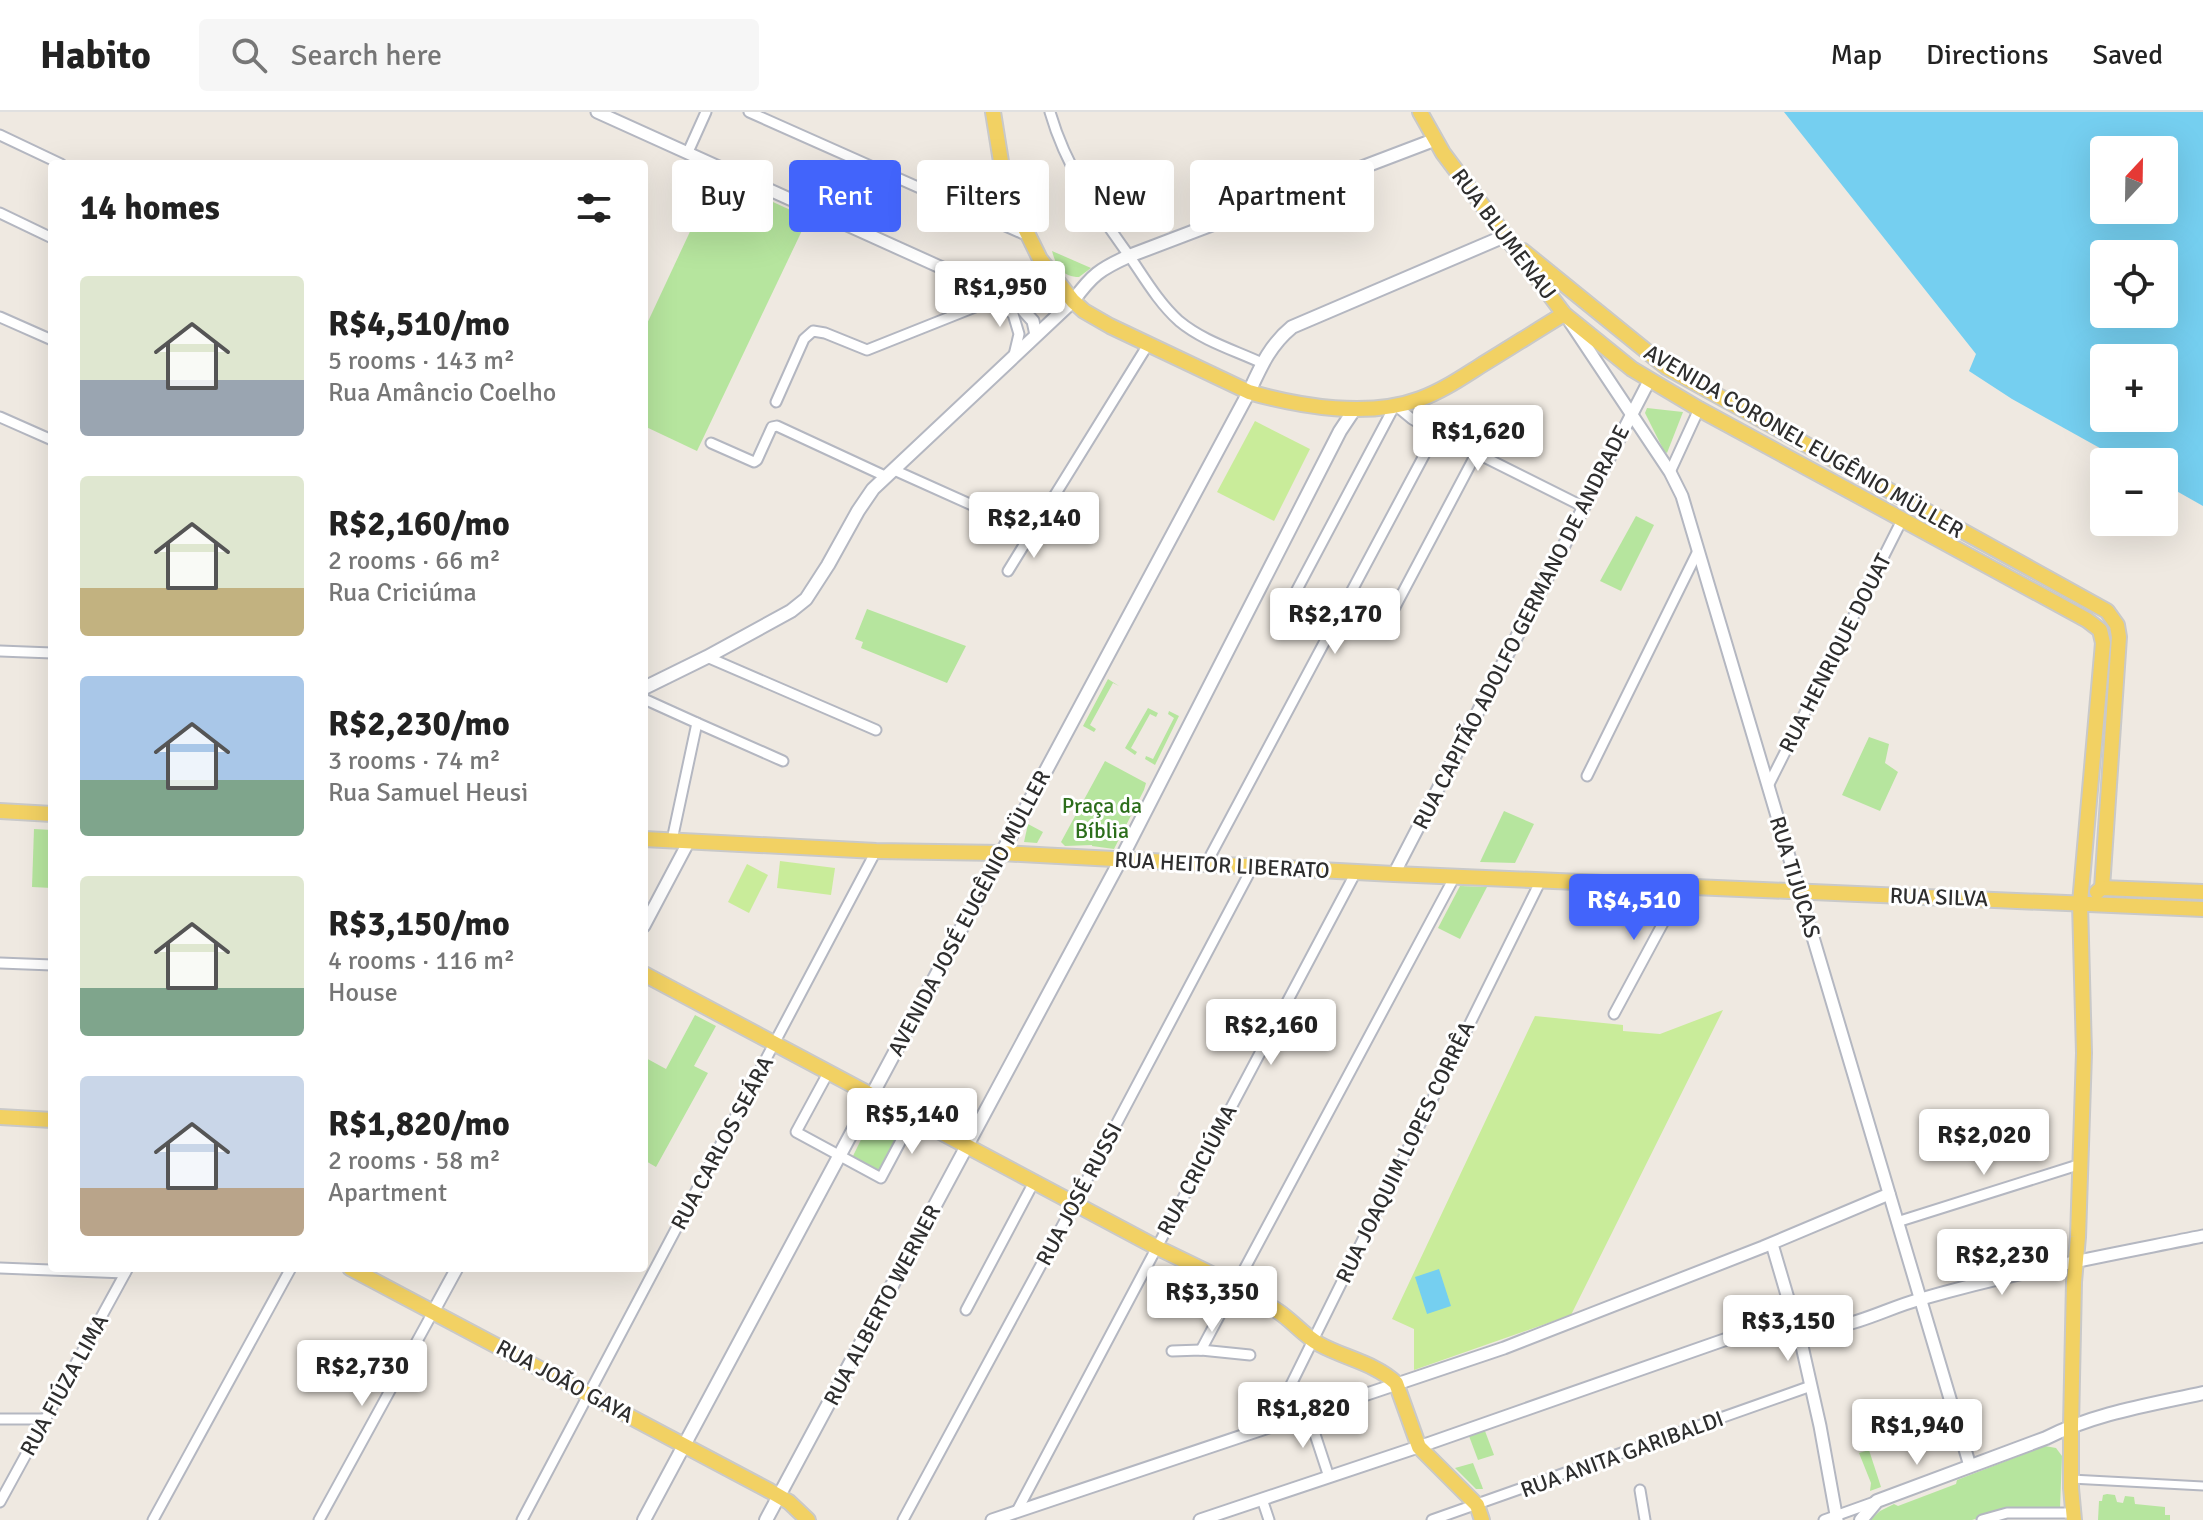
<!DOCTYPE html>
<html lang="en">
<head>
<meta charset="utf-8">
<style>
	body { margin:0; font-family:Signika,sans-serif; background:#f6f6f6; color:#222; height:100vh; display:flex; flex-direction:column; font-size:30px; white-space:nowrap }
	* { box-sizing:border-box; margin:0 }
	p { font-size:26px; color:#767676 }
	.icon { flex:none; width:44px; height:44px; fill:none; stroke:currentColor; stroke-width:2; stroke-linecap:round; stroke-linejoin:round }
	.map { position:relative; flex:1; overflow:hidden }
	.panel { position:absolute; left:48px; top:48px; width:600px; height:1112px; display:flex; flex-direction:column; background:#fff; border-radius:8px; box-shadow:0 8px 32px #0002 }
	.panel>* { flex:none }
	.top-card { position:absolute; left:672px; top:48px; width:760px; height:72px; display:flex; gap:16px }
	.needle { width:52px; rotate:22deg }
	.buttons { position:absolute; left:2090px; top:24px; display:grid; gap:16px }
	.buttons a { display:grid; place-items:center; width:88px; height:88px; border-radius:8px; background:#fff; box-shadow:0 8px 32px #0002; font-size:40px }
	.price { position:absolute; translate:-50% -68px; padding:0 18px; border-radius:8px; background:#fff; color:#222; font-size:26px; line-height:52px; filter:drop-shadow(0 2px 4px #0008) }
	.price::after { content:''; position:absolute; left:50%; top:48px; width:24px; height:18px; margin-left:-12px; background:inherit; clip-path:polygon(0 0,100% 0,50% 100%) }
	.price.current { background:#4264fb; color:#fff }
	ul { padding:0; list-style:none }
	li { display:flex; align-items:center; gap:24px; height:200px; padding:0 32px }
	li span { display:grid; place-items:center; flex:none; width:224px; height:160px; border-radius:8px; color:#555 }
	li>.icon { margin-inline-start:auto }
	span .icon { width:96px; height:96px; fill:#fffc; stroke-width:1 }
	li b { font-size:34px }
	h2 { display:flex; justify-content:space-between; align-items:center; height:96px; padding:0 32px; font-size:34px }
	.tag { padding:0 28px; border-radius:8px; background:#fff; box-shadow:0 8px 32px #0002; font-size:28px; line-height:72px }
	.tag.current { background:#4264fb; color:#fff }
	header { display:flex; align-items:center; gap:48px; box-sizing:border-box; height:112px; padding:0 40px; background:#fff; border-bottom:2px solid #e0e0e0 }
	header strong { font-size:38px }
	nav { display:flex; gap:44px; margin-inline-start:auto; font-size:28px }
	.search { width:560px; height:72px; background:#f6f6f6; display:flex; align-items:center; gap:20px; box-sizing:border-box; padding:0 28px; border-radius:8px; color:#767676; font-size:30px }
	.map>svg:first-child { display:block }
	.green { fill:#b6e59e }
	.pitch { fill:#c9ec9a }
	.water { fill:#75cff0; fill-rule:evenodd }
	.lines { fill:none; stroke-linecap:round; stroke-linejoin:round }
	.pedestrian-casing { stroke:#b4b7c1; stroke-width:11 }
	.minor-casing { stroke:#b4b7c1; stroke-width:13 }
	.tertiary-casing { stroke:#b4b7c1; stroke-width:15 }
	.secondary-casing { stroke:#b4b7c1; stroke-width:16 }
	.primary-casing { stroke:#c9c9c9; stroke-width:18 }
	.pedestrian { stroke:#fff; stroke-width:7 }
	.minor { stroke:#fff; stroke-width:9 }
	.tertiary { stroke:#fff; stroke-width:11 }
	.secondary { stroke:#fff; stroke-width:12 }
	.primary { stroke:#f2d163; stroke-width:14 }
	.labels { text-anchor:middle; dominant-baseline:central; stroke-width:6; stroke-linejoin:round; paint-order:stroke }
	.street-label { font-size:22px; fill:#2e2e2e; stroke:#fff }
	.park-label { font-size:22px; fill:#2c6e1b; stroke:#fff }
</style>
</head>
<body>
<header>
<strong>Habito</strong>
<div class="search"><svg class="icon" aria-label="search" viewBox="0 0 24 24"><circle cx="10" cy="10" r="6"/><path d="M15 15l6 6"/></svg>Search here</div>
<nav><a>Map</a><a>Directions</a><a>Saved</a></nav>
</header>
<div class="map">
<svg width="2203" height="1408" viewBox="0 0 2203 1408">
	<rect width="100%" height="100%" fill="#efe9e1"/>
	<g class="green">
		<path d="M716,64L808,106L697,339L644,314V218Z"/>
		<path d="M1052,139L1091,156L1079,165C1062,165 1056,154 1052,139Z"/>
		<path d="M1647,296L1683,300L1667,341L1664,339L1645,301Z"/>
		<path d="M1636,404L1654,413L1621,479L1600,469Z"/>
		<path d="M867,497L966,534L947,571L861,536L863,530L855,527Z"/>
		<path d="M1108,567L1119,574L1113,571L1090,613L1096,617L1094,620L1083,614Z"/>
		<path d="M1148,596L1158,601L1156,605L1150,602L1131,636L1137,640L1135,643L1125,636Z"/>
		<path d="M1169,599L1179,604L1155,653L1145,647L1146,644L1153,647L1174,606L1168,602Z"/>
		<path d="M1869,625L1889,632L1885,651L1898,660L1880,699L1842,683Z"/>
		<path d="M1105,649L1146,671L1144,678L1114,737L1092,734V733L1065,734L1061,730Z"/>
		<path d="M1504,699L1534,712L1515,751L1480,750Z"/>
		<path d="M1028,712L1043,720L1037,731L1024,730Z"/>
		<path d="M34,717L52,718V776L32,775Z"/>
		<path d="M1460,774L1487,775L1460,827L1438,816Z"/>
		<path d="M695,903L716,914L694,954L708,961L656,1055L644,1048V945L666,957Z"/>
		<path d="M876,997L905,1012L880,1061L852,1046Z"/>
		<path d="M1485,1319L1494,1343L1478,1348L1469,1324Z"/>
		<path d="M2045,1334L2056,1336L2062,1344L2060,1397L1995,1401L1972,1408H1870L1880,1399L1894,1392L1898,1394L1956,1372L1957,1368Z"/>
		<path d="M1869,1338L1881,1375L1870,1379L1871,1371L1859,1341Z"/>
		<path d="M1473,1351L1482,1374L1483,1377H1476L1455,1356Z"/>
		<path d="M2107,1382L2115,1383L2117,1390L2123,1391L2125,1384L2134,1385L2135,1392L2165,1395V1403H2170V1408H2098L2099,1389H2102L2103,1383Z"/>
	</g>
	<g class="pitch">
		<path d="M1255,309L1310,337L1274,409L1217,380Z"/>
		<path d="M780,749L835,756L831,783L777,776Z"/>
		<path d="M747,752L768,763L749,801L728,790Z"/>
		<path d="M1723,898L1571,1203L1414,1258V1217L1392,1207L1535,904L1623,913V919L1660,922Z"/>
	</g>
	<g class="water">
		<path d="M1784,0H2203V394L2164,372V350H2125L2012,287L1969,259L1976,242ZM2104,38H2164V98H2104ZM2104,142H2164V202H2104ZM2164,246V306H2104V246Z"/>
		<path d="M1439,1157L1451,1194L1427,1202L1415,1165Z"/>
	</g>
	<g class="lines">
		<g class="pedestrian-casing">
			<path id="pedestrian" d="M2071,1367L2203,1374"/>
		</g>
		<g class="minor-casing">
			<g id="minor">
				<path d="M749,0L1028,124"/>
				<path d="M1050,0C1066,56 1097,99 1130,145C1145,167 1159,191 1179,209C1203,229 1234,238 1262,251"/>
				<path d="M0,23L61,52"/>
				<path d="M688,40L706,0"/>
				<path d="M0,101L52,126"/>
				<path d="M0,205L52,228"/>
				<path d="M776,290L804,227L813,219L825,221L867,238L985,191L1006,197L1013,202L1019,222L1014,243"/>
				<path d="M0,305L52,328"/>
				<path d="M711,331L754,350L757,348L772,315L777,314L887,365"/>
				<path d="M894,358L1032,420L1149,231"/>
				<path d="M1670,360L1699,297"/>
				<path d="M1008,459L1032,420"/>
				<path d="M1291,489L1395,293L1412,307L1436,321L1584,395"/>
				<path d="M1385,514L1476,342"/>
				<path d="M0,539L52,541"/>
				<path d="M707,545L876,618"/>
				<path d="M644,587L697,611L672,728"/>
				<path d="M697,611L783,649"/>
				<path d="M1587,664L1698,439"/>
				<path d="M1768,674L1902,408"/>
				<path d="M1206,752L1436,321"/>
				<path d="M0,851L52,853"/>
				<path d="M1614,902L1683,774"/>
				<path d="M828,961L796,1020L881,1066L913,1006"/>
				<path d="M1897,1110L2081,1052"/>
				<path d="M0,1156L125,1161"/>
				<path d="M966,1198L1034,1070"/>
				<path d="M1201,1238L1455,764"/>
				<path d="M1172,1239L1201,1238L1250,1243"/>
				<path d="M1308,1301L1329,1365"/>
				<path d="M0,1307H46"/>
				<path d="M1271,1313L1541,768"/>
				<path d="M1640,1378L1645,1408"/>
				<path d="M1262,1387L1269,1408"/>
				<path d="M0,1390L128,1156"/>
				<path d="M1017,1399L1356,760"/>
				<path d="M153,1408L291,1156"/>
				<path d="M319,1408L433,1200"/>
				<path d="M522,1408L876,739"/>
				<path d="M903,1408L1074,1092L1253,754"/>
				<path d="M1432,1408L1811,1274"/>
				<path d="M1824,1408L1877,1389"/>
				<path d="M1982,1408L2007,1401H2074"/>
			</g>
		</g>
		<g class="tertiary-casing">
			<g id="tertiary">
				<path d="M597,0L991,178L1012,185L1073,189"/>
				<path d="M1012,186L1033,209L1036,223"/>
				<path d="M1570,210L1670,360L1682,384L1970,1354"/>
				<path d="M1394,762L1649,269"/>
				<path d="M644,814L689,729"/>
				<path d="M1772,1132L1802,1234L1820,1314L1837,1408"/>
				<path d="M433,1200L457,1156"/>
				<path d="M992,1408L1504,1236L1763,1135L1889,1082"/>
				<path d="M1200,1408L1430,1331L1724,1228C1761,1218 1802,1222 1840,1214C1868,1208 1894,1194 1921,1187C2014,1160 2109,1143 2203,1124"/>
			</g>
		</g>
		<g class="secondary-casing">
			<g id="secondary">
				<path d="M644,576L707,545L791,499L806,487L828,453L858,399L873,377L1073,189C1092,163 1100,157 1129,144L1434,28"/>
				<path d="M644,1408L1249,280C1261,254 1270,233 1292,215L1505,124"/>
				<path d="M766,1408L1121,747L1340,319L1354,298"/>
				<path d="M1861,1408L1877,1389L2046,1326C2096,1301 2149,1293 2203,1281"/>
			</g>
		</g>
		<g class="primary-casing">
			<g id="primary">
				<path d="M993,0L1003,62L1010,86L1040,147L1073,189L1084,199L1110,214L1249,280C1301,295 1369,306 1420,287C1442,279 1461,266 1480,254C1508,237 1536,219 1564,202"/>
				<path d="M1420,0L1443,41L1564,202L1632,257L1699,297L2087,508L2100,518L2103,531L2080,791L2084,941L2078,1125L2074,1170L2071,1314V1376L2074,1408"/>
				<path d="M1523,139L1666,255L2107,499L2117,513L2119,525L2102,776"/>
				<path d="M0,699L52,702"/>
				<path d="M644,727L876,739L1001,741L1394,762L2203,797"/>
				<path d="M2097,780L2102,776L2203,780"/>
				<path d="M644,862L1156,1135C1197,1155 1237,1173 1276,1198C1292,1208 1303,1223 1319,1232C1344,1246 1375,1251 1396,1271L1419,1335L1477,1393L1482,1408"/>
				<path d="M0,1005L52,1008"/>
				<path d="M350,1156L770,1379L789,1390L808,1408"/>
			</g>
		</g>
		<use href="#pedestrian" class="pedestrian"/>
		<use href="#minor" class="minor"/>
		<use href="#tertiary" class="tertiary"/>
		<use href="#secondary" class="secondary"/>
		<use href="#primary" class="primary"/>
	</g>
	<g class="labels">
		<g class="street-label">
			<text transform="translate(1504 122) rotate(53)">RUA BLUMENAU</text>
			<text transform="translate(1804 329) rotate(30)">AVENIDA CORONEL EUGÊNIO MÜLLER</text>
			<text transform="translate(1521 515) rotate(-63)">RUA CAPITÃO ADOLFO GERMANO DE ANDRADE</text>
			<text transform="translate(1835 541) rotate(-63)">RUA HENRIQUE DOUAT</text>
			<text transform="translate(1222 753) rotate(3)">RUA HEITOR LIBERATO</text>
			<text transform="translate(1795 765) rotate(73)">RUA TIJUCAS</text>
			<text transform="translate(1939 785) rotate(2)">RUA SILVA</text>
			<text transform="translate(969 801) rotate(-62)">AVENIDA JOSÉ EUGÊNIO MÜLLER</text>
			<text transform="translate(722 1031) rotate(-62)">RUA CARLOS SEÁRA</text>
			<text transform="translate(1405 1040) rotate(-64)">RUA JOAQUIM LOPES CORRÊA</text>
			<text transform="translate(1197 1058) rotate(-62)">RUA CRICIÚMA</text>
			<text transform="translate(1079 1082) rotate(-62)">RUA JOSÉ RUSSI</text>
			<text transform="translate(882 1193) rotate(-62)">RUA ALBERTO WERNER</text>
			<text transform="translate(565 1269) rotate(28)">RUA JOÃO GAYA</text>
			<text transform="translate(64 1273) rotate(-61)">RUA FIÚZA LIMA</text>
			<text transform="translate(1622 1342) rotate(-20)">RUA ANITA GARIBALDI</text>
		</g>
		<g class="park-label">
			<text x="1102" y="693">Praça da<tspan x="1102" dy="25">Bíblia</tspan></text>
		</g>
	</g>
</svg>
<div class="buttons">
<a><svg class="needle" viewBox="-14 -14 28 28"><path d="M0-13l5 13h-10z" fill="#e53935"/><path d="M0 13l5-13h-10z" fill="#767676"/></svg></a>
<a><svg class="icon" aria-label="locate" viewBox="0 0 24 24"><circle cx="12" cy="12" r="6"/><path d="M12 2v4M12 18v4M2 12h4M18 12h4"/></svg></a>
<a>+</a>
<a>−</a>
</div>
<b class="price" style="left:1000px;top:217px">R$1,950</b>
<b class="price" style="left:1478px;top:361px">R$1,620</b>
<b class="price" style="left:1034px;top:448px">R$2,140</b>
<b class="price" style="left:1335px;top:544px">R$2,170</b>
<b class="price current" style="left:1634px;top:830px">R$4,510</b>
<b class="price" style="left:1271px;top:955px">R$2,160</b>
<b class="price" style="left:912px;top:1044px">R$5,140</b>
<b class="price" style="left:1984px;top:1065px">R$2,020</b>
<b class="price" style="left:2002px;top:1185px">R$2,230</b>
<b class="price" style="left:1212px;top:1222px">R$3,350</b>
<b class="price" style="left:1788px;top:1251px">R$3,150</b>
<b class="price" style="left:362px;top:1296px">R$2,730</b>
<b class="price" style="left:1303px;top:1338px">R$1,820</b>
<b class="price" style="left:1917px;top:1355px">R$1,940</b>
<div class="top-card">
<a class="tag">Buy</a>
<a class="tag current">Rent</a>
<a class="tag">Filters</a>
<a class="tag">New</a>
<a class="tag">Apartment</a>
</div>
<section class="panel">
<h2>14 homes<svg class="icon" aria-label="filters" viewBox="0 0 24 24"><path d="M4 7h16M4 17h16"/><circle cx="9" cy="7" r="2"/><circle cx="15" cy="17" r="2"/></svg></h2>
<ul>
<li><span style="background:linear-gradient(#dfe7d0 65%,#9aa5b1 0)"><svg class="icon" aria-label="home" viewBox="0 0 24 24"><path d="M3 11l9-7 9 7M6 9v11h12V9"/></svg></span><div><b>R$4,510/mo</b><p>5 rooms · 143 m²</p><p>Rua Amâncio Coelho</p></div></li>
<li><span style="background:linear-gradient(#dfe7d0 70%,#c2b280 0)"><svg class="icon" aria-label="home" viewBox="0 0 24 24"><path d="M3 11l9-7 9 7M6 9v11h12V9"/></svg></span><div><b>R$2,160/mo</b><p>2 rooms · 66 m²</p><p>Rua Criciúma</p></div></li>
<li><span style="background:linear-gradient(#a9c7e8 65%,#7fa58c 0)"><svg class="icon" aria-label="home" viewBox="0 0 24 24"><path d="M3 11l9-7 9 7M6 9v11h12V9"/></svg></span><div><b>R$2,230/mo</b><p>3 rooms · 74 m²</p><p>Rua Samuel Heusi</p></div></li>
<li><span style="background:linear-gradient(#dfe7d0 70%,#7fa58c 0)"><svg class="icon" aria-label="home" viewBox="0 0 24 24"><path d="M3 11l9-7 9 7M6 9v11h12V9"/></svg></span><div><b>R$3,150/mo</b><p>4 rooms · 116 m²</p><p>House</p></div></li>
<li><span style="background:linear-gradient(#c9d6e8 70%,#b9a48a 0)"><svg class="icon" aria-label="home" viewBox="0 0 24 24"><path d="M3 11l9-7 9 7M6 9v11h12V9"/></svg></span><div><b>R$1,820/mo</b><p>2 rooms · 58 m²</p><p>Apartment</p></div></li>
</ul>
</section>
</div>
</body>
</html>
